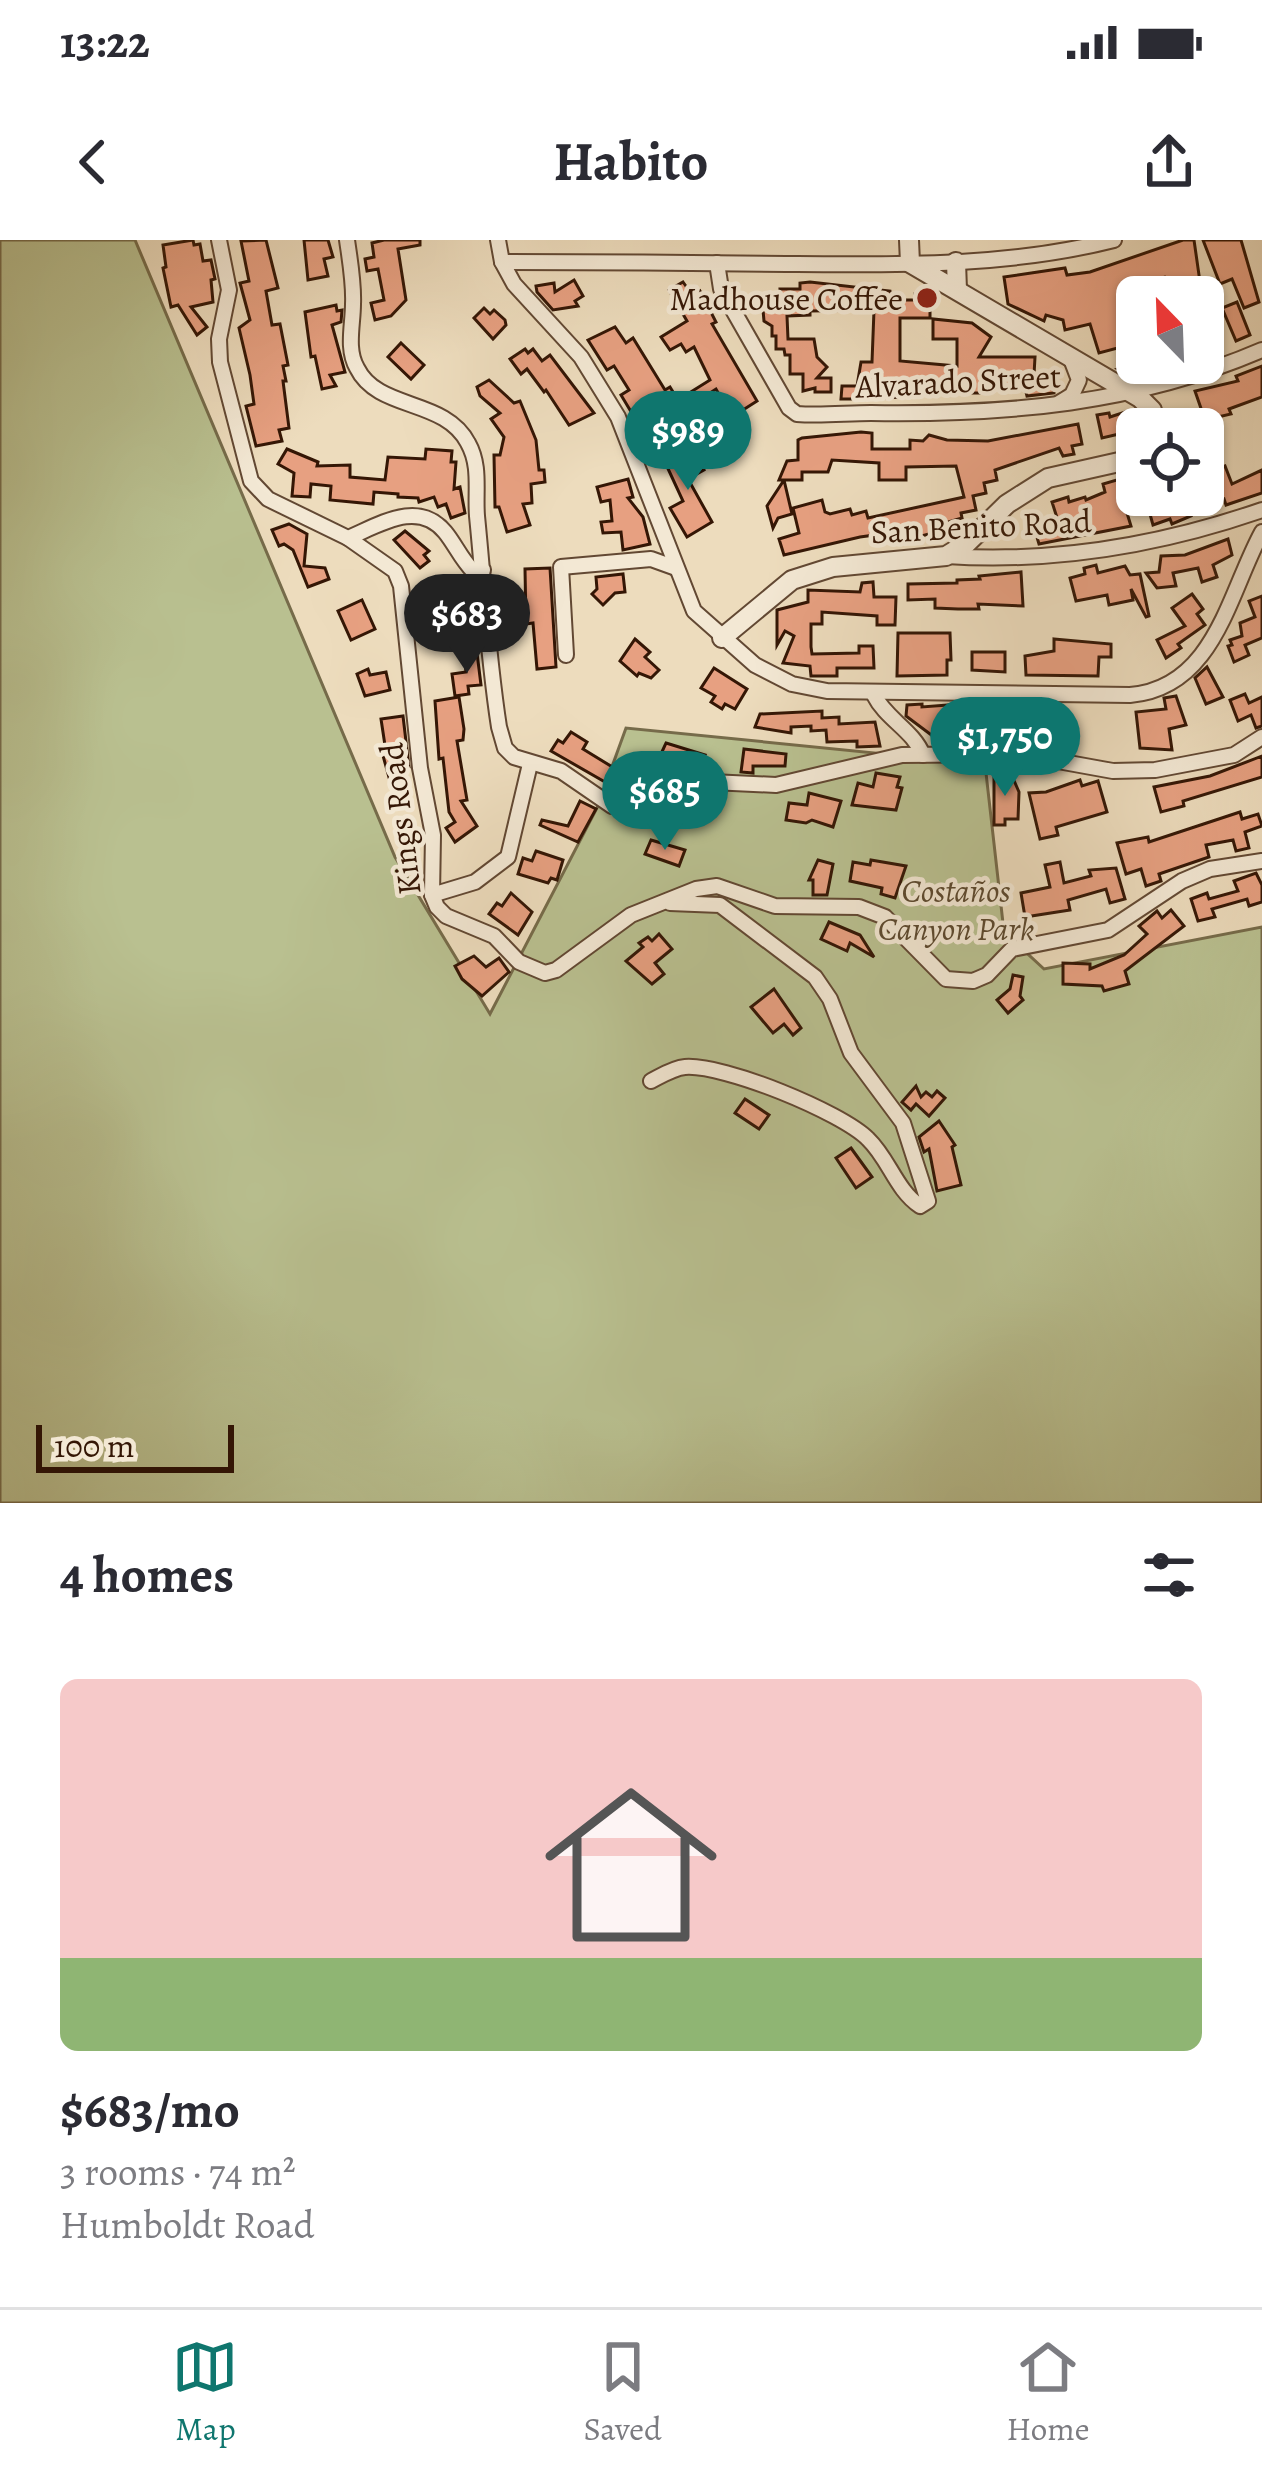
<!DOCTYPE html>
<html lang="en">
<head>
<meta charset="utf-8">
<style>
	body { margin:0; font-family:Alegreya,serif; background:#f2f2f3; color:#2b2b33; height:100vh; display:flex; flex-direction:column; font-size:45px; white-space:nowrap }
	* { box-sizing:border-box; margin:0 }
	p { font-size:39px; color:#7c7c81 }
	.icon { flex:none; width:66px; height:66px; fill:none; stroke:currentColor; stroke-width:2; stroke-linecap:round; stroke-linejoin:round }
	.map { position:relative; height:1263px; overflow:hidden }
	.sheet { display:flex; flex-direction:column; background:#fff; flex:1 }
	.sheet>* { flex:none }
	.needle { width:78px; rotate:337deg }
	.controls { position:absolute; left:1116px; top:36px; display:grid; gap:24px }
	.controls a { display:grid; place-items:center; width:108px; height:108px; border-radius:18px; background:#fff; box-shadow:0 3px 9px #0004; font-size:60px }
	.scale { position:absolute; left:36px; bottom:30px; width:198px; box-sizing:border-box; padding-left:12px; border:6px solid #341605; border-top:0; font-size:33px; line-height:42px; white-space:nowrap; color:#341605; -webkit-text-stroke:9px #f3e8d4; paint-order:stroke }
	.price { position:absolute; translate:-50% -102px; padding:0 27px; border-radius:42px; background:#0f766e; color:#fff; font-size:39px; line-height:78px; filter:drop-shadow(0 3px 6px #0008) }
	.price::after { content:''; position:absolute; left:50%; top:72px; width:36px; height:27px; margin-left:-18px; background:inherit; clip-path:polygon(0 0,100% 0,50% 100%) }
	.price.selected { background:#222; color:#fff }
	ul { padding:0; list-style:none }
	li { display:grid; align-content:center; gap:24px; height:636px; padding:0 60px }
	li+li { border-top:3px solid #e1e1e2 }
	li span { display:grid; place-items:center; height:372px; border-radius:18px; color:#555 }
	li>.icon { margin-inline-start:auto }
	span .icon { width:216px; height:216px; fill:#fffc; stroke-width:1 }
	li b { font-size:51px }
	h2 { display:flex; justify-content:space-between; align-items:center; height:144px; padding:0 60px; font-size:51px }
	.status { display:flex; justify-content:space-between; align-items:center; height:84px; padding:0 60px; background:#fff; direction:ltr }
	.status svg { height:33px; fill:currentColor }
	header { display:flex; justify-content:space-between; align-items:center; height:156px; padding:0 60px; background:#fff; font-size:54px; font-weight:600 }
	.tabs { display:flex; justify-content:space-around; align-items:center; height:168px; border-top:3px solid #e1e1e2; background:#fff; font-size:33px; color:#7c7c81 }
	.tabs a { display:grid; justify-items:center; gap:6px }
	.tabs .selected { color:#0f766e }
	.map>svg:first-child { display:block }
	.green { fill:#b9c090; stroke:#766b4a; stroke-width:3 }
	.building { fill:#e7a081; stroke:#341605; stroke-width:3 }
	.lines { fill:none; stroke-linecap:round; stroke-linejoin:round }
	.minor-casing { stroke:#624833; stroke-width:18 }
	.tertiary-casing { stroke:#624833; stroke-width:22 }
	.minor { stroke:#f3e8d4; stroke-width:14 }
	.tertiary { stroke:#f3e8d4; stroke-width:18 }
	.poi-dot { fill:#8f2418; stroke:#f3e8d4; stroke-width:4.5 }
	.labels { text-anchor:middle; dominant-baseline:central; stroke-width:9; stroke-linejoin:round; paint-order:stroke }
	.poi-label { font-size:33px; fill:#341605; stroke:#f3e8d4; text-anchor:end }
	.street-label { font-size:33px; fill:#341605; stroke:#f3e8d4 }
	.park-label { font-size:33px; font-style:italic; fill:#5c492f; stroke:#f3e8d4 }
</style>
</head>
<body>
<div class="status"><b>13:22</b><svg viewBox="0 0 49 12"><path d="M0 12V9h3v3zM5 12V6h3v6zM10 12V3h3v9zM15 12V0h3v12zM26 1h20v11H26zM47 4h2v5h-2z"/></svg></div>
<header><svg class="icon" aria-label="back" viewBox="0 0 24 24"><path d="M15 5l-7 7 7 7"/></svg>Habito<svg class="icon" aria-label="share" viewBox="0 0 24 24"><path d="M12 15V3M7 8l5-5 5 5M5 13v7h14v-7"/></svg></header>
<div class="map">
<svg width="1262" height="1263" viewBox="0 0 1262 1263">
	<rect width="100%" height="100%" fill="#eddcbd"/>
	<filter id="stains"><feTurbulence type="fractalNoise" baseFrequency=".00167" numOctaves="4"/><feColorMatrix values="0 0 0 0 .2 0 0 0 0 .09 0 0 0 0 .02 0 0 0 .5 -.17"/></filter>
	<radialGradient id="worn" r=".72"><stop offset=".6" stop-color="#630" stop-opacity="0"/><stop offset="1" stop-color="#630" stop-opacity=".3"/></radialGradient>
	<path class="green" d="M0,0H135L395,617L490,774L597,568L626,488L985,524L1004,692L1044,729L1262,687V1263H0Z"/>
	<g class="building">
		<path d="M193,0L194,5L200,4L203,21L211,20L215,39L211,40L213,62L191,67L207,87L197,95L178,65L171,67L163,28L166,27L163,5Z"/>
		<path d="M266,0L278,48L266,51L272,85L280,84L288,125L283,126L286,141H283L289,188L279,190L282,201L256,206L246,166L254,164L250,135L239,88L250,80L240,43L249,41L241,1Z"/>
		<path d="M304,0H328L333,17L324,19L328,36L308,40Z"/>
		<path d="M384,0H420V5L398,9L406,60L391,76L375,80L371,63L384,60L378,29L367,31L365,19L374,17L372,3Z"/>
		<path d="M1183,0H1194L1201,49L1175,55L1169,39L1165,37L1127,48L1130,57L1122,59L1137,98V123H1167V126L1130,136L1118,129L1131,126L1125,106L1099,113L1090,84L1065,90L1063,80L1046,75L1044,81L1008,64L1004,37L1065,28L1067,35L1090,32Z"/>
		<path d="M1203,0H1241L1259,62L1244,68L1232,39L1220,44Z"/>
		<path d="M574,40L583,56L575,61L578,66L553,70L537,52L536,46L554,43L555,52Z"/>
		<path d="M683,42L693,56L700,51L716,82L712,84L757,161L732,177L716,149L696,162L712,186L692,200L673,170L642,190L621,155L629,150L614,126L607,130L588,100L615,87L626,103L633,98L665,150L670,147L678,160L710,140L694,107L686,112L681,104L670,110L661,97L687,81L669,50Z"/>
		<path d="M810,42L890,51L891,60H915V54H930V78H900V121L957,126V99H933V79L972,83L991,97L979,117H1035L1034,135L1055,137L1054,153L1027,156L1025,148L998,147L989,153H900V157L879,159H841L842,146H857L861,122H872L874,70L810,71V75L787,76L788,99H814L817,117L827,127L817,138H831V152H815V148L803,151V134H790V115H785L784,109H776V96H772V86L764,81L763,70L781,69L780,49H800V43Z"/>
		<path d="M1237,62L1250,95L1236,101L1222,68Z"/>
		<path d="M336,65L337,71L342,70L341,82L332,85L345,132L330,135L336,146L322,149L315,116L311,117L305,72Z"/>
		<path d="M484,68L490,74L494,70L505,80L506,85L493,99L474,78Z"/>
		<path d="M401,103L424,125L411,139L388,117Z"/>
		<path d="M525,109L528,113L533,109L542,121L550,115L594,173L569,185L546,150L544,152L527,129L521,134L510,119Z"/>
		<path d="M1262,126V157L1229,169L1231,174L1205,180L1195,151L1238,141L1236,136Z"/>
		<path d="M489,140L514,163L520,161L536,200L539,230H544L545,242L531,244L532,263L523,264L530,285L507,292L499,267H495L494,215H500L504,197L491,179L500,173L480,156L477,147Z"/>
		<path d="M1125,172L1134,175L1137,196L1121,199L1119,194L1102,198L1097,175L1109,173L1110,177Z"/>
		<path d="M1078,184L1082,204L1072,206L1074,214L1063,216L1059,208L995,230L997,240L984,243L986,253L973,256L976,270L961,273L962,278L948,282L949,287L933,293L906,300L904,291L860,297L784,315L779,299L799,293L793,268L822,260L825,272L830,274L850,269L852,275L866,271L868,278L964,257L956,226L906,227V240H879V223L832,220L828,232H802V240H784L792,274L778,278L773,288L767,266L784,240H779L787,221L798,220V200L802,198L861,192L872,193V209H910V200L923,201L929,195L947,200L988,201Z"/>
		<path d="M287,209L318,222L317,226L350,225V237L385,240L388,217L425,219L426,209L452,211L451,222H456L454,249L460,247L465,273L451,278L446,264L438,267L434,257L419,262L418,258L398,257V254L374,252L373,264L330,260L331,246L311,244L310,257L292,256L294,233L278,224Z"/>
		<path d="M693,209L704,230L688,239L712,282L687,297L670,268L683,261L664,220Z"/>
		<path d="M1203,210L1212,231L1225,226L1232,244L1262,230V253L1226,265L1224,259L1189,271L1191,276L1172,284L1170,279L1153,285L1148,267L1127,273L1131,286L1039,304L1036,294L1060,287L1052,262L1068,257L1069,262L1085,257L1086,260L1105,252L1103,244L1120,239L1124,253L1132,251L1137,255H1203Z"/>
		<path d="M628,239L633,257L628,258L643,277L650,304L623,310L621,292L603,293L601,282L612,281L610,260L601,262L597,247Z"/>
		<path d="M289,284L307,294L304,326L325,328L329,339L308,347L293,310L284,304L279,306L272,290Z"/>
		<path d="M405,291L429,311L424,315L429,321L420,328L394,300Z"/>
		<path d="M1228,299L1232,315L1213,325L1217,337L1202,342L1198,328L1173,333L1176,346L1157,348L1146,333L1159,332L1161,316L1185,315Z"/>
		<path d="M1096,325L1098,333L1125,326L1130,335L1140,334L1149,376L1146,377L1131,349L1133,360L1109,365L1107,355L1076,361L1070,338L1085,334L1084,328Z"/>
		<path d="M550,328L556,427L537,429L533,383L526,384L525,329Z"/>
		<path d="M1021,332L1023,366L978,364L979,369H958L935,368V359L908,360V344L957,343V340L980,339L979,336Z"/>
		<path d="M623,334L625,352L615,353L603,365L592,354L597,349L596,337Z"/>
		<path d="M873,342L874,357H896L895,385H877V376L822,372V384H811V407L812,414L859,413V406H873L874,428H837V436H811L810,426L783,423L794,396L785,391L777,405V370L808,362V350L860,352L862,343Z"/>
		<path d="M1192,354L1203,369L1197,374L1205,385L1178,404L1181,408L1166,418L1157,400L1185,386L1172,368Z"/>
		<path d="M1262,356V398L1245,405L1249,415L1234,422L1228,406L1232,405L1230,400L1242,396L1240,383L1255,377L1249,361Z"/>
		<path d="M362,360L375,389L351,400L338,371Z"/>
		<path d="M898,393H950L951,420H947V435L897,436Z"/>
		<path d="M635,399L650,412L645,417L659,430L651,438L639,433L637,436L620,421Z"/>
		<path d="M1054,399L1111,404V417H1099L1098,436L1026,435L1025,416L1054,411Z"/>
		<path d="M972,412H1005V432L972,430Z"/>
		<path d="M477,413L481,445L468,446L469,454L455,456L452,434L466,432L464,415Z"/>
		<path d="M1207,427L1223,457L1206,464L1195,438Z"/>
		<path d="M714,428L747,449L735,469L725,464L722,469L711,462L715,456L701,448Z"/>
		<path d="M368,429L370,435L386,432L390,450L365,456L357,434Z"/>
		<path d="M1245,454L1249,463L1262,457V486L1256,488L1251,475L1238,481L1230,460Z"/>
		<path d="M1176,456L1186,485L1169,489L1172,510L1140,508L1136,472L1166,469L1164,458Z"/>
		<path d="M459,457L464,489L463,500L457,501L467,560L461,561L477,586L455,602L446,588L455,582L449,572L443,518L439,519L435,461Z"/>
		<path d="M922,464V467L962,464L959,497H934L906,476L907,465Z"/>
		<path d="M822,471V478L839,477V484L875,482L880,506L857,507V501L827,502L826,490L811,491V486L791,487V493L755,487L760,474Z"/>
		<path d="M1030,472V487L1065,490L1063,505L1013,499V490H981L980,473Z"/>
		<path d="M403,476L409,527L400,528L401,539L390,541L382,512H386L381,479Z"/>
		<path d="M571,492L587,502L583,509L614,528L605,542L551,511L558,500L563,503Z"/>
		<path d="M666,503L705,515L698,530L660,516Z"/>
		<path d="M744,509L786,514L785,526H753V533L741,532Z"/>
		<path d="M1262,516V537L1183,561L1184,566L1161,572L1154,547L1210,536Z"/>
		<path d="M876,533L900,537L897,547L902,548L896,570L852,565L858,543L873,547Z"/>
		<path d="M994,535L1012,536L1019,552L1018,579H1005V585H994Z"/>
		<path d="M1080,540L1082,546L1098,541L1107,572L1056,587L1058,595L1040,599L1029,553L1046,552Z"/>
		<path d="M809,553L841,561L833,587L812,580L806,583L786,580L789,563L807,565Z"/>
		<path d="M580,561L596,569L578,602L540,585L542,580L568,586Z"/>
		<path d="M1240,572L1242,579L1258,574L1262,586L1245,592L1249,608L1236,611L1233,600L1206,605L1209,617L1159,634L1161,641L1146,646L1141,629L1126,634L1117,603L1148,597L1149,602Z"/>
		<path d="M651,600L685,610L679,626L645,614Z"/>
		<path d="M536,611L563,620L557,640L551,638L548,643L518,634L523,618L532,621Z"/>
		<path d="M818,620L833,624L827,655H813V640H809Z"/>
		<path d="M871,620L906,626L895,658L881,654L882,648L850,641L853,622L870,625Z"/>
		<path d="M1060,622L1064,643L1091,636L1089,630L1116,628L1125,659L1110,663L1106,649L1068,660L1070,670L1025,677L1021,653L1050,647L1045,625Z"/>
		<path d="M1256,633L1262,645V662L1249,666L1247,659L1212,669L1215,677L1198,681L1191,659L1207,653L1209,659L1238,651L1234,641Z"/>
		<path d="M511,653L532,672L518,695L489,674L497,663L502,666Z"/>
		<path d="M1171,670L1184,686L1125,731L1129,744L1104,751L1102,746L1063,744V723L1090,724V729L1124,715L1147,694L1139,686L1157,671L1162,678Z"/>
		<path d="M829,682L860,695L874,717L850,703L847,711L821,699Z"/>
		<path d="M659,694L672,709L655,723L664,734L652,744L626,721L643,707L639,703L648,697L652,701Z"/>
		<path d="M474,716L486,727L499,718L509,732L482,756L462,739L455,726Z"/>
		<path d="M1013,735L1023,737L1020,756L1023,760L1008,773L997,760L1010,749Z"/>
		<path d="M774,749L801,788L793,795L784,784L773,793L751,767Z"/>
		<path d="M916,846L921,857L926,852L932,857L937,851L945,858L929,876L916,864L911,870L902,862Z"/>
		<path d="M745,859L769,875L759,889L735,873Z"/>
		<path d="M939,881L955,905L952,907L961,945L937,951L929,909L924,912L919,897Z"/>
		<path d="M851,908L872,937L856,948L836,918Z"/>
	</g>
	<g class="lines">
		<g class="minor-casing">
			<g id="minor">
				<path d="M219,0L229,50L219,99L220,122L251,241L268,259L348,298C379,285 418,259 445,292C455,304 461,319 473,331L483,330"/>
				<path d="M347,0C350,21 354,43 353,64C353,85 346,109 357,128C378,171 445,158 468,203C481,226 475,251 477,276C484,346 488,417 499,487L505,508L514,517L561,531L612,566L669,540L776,545L902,515L1019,514L1113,531L1155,530L1234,515L1262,497"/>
				<path d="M498,0L502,22L514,44L581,117L618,177L694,371L755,425L792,444L827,451L1130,455C1215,448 1229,352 1262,292"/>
				<path d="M502,22C597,22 691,23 786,24C896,25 1007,27 1114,0"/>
				<path d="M717,23L721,49L789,168L797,174C821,176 847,173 871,173C1006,175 1137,164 1262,110"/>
				<path d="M1059,163L1072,155L1079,140L1071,119"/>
				<path d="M348,298L395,331L401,346L420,528L433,595L432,655L437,667L446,676L494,696L519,722L545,733L556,730L631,675L696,649L717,646L775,666L859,667L885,677L946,739L973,741L987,735L1012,709L1108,690L1182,641L1210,629L1262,621"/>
				<path d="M946,316C1054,323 1161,305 1262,270"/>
				<path d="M566,415L561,327L651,319L676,328"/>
				<path d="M874,455C886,479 913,490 923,515"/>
				<path d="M432,655L475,642L508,617L530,524"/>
				<path d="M651,841C661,836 673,828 685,827C724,824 841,872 868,899C889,919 896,950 920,966L928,961L903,883L851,813L830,759L815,737L720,665L670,663"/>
			</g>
		</g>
		<g class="tertiary-casing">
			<g id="tertiary">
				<path d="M909,0L910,23L1140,158L1152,170L1155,189"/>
				<path d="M956,22L957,50"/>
				<path d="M722,398L792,340L833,327L946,316L967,303L1007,264L1048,238L1137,218"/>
			</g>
		</g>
		<use href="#minor" class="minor"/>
		<use href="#tertiary" class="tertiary"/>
	</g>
	<circle class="poi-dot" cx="927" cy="58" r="12"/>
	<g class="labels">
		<g class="poi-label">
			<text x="903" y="58">Madhouse Coffee</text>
		</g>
		<g class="street-label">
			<text transform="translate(958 141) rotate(-3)">Alvarado Street</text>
			<text transform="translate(981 286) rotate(-3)">San Benito Road</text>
			<text transform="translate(400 579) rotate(-97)">Kings Road</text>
		</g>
		<g class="park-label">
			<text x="956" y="650">Costaños<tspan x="956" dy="38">Canyon Park</tspan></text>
		</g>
	</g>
	<rect width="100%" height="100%" filter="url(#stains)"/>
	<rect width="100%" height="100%" fill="url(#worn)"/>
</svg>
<div class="controls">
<a><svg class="needle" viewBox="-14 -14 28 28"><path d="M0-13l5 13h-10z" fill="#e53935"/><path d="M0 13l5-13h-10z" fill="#7c7c81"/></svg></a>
<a><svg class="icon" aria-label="locate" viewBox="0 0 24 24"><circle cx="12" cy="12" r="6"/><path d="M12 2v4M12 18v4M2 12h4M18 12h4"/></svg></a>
</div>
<div class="scale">100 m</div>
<b class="price" style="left:688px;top:253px">$989</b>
<b class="price selected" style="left:467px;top:436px">$683</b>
<b class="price" style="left:1005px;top:559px">$1,750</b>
<b class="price" style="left:665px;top:613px">$685</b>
</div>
<section class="sheet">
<h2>4 homes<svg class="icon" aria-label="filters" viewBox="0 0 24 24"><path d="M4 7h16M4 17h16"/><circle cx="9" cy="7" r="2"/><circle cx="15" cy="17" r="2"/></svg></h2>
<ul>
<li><span style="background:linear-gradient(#f6c9c9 75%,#8fb573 0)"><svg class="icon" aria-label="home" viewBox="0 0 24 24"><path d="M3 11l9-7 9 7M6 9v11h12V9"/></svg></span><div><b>$683/mo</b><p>3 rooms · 74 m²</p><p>Humboldt Road</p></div></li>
</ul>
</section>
<nav class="tabs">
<a class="selected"><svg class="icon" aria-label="map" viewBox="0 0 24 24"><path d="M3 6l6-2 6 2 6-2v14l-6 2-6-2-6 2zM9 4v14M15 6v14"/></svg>Map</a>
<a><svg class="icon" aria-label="saved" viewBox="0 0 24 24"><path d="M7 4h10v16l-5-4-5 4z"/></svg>Saved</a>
<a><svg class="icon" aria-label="home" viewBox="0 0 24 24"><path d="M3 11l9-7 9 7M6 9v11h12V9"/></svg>Home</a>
</nav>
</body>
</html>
